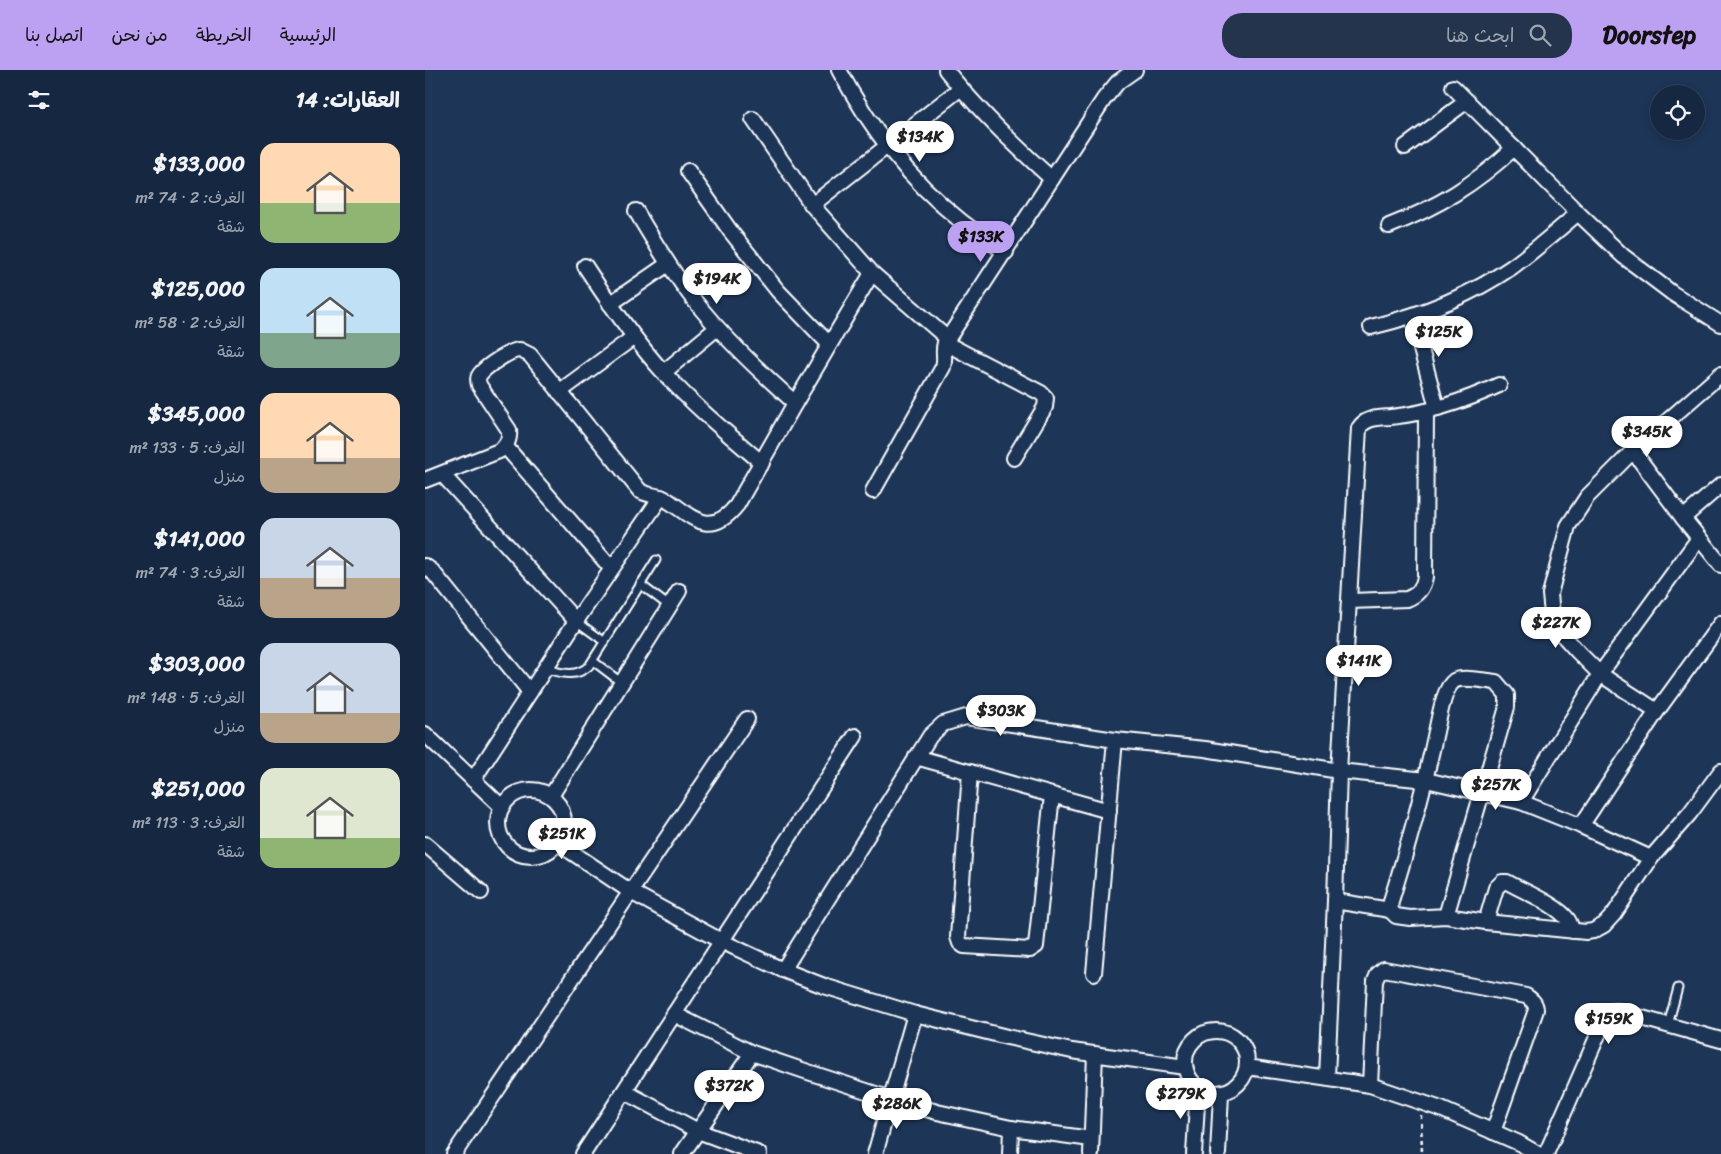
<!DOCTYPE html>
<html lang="ar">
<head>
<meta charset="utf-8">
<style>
	body { margin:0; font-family:Sriracha,"Playpen Sans Arabic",sans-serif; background:#23344c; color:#f1f3f6; direction:rtl; height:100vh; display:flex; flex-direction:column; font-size:19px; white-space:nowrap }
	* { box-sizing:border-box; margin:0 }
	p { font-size:16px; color:#9ea6b1 }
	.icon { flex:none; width:28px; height:28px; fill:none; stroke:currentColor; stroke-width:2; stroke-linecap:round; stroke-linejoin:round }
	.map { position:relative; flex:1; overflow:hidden; direction:ltr }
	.side { display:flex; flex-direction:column; background:#162841; width:425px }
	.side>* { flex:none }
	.controls { position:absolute; left:1225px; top:15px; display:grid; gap:10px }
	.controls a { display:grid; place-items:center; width:55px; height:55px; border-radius:50%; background:#162841; box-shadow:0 2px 8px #0003,0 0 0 1px #35445a; font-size:25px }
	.price { position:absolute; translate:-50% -42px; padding:0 11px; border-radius:18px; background:#fff; color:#222; font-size:16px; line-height:32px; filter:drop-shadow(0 1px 2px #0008) }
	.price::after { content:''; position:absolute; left:50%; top:30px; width:15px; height:11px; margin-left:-8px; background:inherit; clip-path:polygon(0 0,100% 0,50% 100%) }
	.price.selected { background:#bca0f2; color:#111 }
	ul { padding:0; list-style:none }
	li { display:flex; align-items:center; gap:15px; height:125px; padding:0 25px }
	li span { display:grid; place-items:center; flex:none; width:140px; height:100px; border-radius:15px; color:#555 }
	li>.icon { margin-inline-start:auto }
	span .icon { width:60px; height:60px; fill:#fffc; stroke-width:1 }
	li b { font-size:21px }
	h2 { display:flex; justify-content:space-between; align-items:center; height:60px; padding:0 25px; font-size:21px }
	header { display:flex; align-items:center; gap:30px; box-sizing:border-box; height:70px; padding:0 25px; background:#bca0f2; color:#111 }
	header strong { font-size:24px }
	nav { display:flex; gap:28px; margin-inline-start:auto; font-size:18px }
	.search { width:350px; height:45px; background:#23344c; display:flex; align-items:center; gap:12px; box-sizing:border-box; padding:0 18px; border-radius:20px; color:#9ea6b1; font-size:19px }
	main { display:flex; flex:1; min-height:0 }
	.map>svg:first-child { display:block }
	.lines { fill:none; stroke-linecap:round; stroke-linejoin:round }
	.lane-casing { stroke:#fff; stroke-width:11 }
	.street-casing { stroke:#fff; stroke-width:18 }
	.path { stroke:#fff; stroke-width:2.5; stroke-dasharray:4 4; stroke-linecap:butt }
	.lane { stroke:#1d3557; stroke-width:7 }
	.street { stroke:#1d3557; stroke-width:14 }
</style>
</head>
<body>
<header>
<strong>Doorstep</strong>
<div class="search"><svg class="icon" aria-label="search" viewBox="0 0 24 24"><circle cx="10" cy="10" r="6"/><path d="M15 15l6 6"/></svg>ابحث هنا</div>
<nav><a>الرئيسية</a><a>الخريطة</a><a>من نحن</a><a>اتصل بنا</a></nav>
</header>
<main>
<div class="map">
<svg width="1296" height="1084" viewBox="0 0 1296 1084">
	<rect width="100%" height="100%" fill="#1d3557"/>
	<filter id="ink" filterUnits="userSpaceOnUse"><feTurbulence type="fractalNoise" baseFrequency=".02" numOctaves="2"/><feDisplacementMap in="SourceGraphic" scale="10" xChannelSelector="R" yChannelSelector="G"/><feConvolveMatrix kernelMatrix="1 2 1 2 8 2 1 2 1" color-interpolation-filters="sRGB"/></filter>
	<g filter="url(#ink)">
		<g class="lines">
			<g class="lane-casing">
				<g id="lane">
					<path d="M215,514L244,536"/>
					<path d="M151,551L180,572"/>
					<path d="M168,591L197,613"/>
					<path d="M121,599C137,603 150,608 164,596L231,490"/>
					<path d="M1243,955L1253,918"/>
				</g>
			</g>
			<g class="street-casing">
				<g id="street">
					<path d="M414,0C446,59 483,109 536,151C550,162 566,172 581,182"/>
					<path d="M521,0C553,40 589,75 627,109"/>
					<path d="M1028,17L1153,143L1198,186L1247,223L1296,254"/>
					<path d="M328,49L387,135L447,203L523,269"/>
					<path d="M980,77L1042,31"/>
					<path d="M263,101L306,162L353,221L404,274"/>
					<path d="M387,135L536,18"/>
					<path d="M211,141C228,170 245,198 265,225C296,265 332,299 370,333"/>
					<path d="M964,156C1013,137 1050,114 1089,78"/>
					<path d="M160,196C184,233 209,270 239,303C269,336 303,364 337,393"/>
					<path d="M185,234L243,194"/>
					<path d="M987,246L1012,338"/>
					<path d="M946,257C996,245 1045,226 1087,197C1110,180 1131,162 1153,143"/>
					<path d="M520,273L616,323L621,328L620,337L589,388"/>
					<path d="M239,302L292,258"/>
					<path d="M134,322L209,267"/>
					<path d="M80,376L186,498"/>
					<path d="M1208,381L1258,448L1296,495"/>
					<path d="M17,404L151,551"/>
					<path d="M0,410L74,381C82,376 85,369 84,360L54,315C53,311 52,307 56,303C62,296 85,280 95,280L105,285L215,421C224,426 234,425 242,430C268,447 285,469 312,435L370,333L447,203"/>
					<path d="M448,421L518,297C521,288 517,281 520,273L679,29L693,12L710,0"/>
					<path d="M1258,448L1296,415"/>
					<path d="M0,496L7,501L105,622"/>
					<path d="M925,531L982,529C993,525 998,518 1000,507L1001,341"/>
					<path d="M1232,641L1175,604L1153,582L1135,562L1127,544L1125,524L1143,456L1162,427L1208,381L1296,304"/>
					<path d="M0,664L77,737"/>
					<path d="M491,687L684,741"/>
					<path d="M545,702L533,867L535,873L539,876L605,880L611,876L627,725"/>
					<path d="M48,710L151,551L236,427"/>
					<circle cx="106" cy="753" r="33"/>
					<path d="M126,726L254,521"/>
					<path d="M1096,732L1175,604L1274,468"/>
					<path d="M1156,756L1232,641L1296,553"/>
					<path d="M133,773L206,822L296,871L358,900L399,916L490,944L582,967L647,981L760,997"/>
					<path d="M0,774L56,822"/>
					<path d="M910,831L965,840"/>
					<path d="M1021,846L1082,637V625L1071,612C1061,611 1037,606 1029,611C1019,618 1015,644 1012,657C1000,715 984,773 966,831L965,840L971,846L985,848L1021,846L1061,852L1161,862L1168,861L1179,855L1189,844L1226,788L1265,743L1296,701"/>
					<path d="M1061,852L1071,818L1077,812H1082C1098,821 1133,835 1143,850C1145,853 1146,857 1148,861"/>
					<path d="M358,900L505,666L518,654L541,647L690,670L780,679L914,701L1001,710L1096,732L1156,756L1226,788"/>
					<path d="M669,903L690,670"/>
					<path d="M249,944L327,983L377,1000L466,1029L512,1042L586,1058L585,1084"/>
					<circle cx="791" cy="992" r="31"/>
					<path d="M822,997L945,1015L1016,1039L1094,1073L1113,1084"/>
					<path d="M902,1007L910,831L914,701L934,358C941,347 954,348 966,347C1004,343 1040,331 1074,315"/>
					<path d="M945,1015L950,911L953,904L959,899L1101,926C1107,930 1111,933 1111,940L1068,1062"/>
					<path d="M200,1022L273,1061L334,1084"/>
					<path d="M586,1058L666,1069"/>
					<path d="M29,1084L322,649"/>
					<path d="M158,1084L430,666"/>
					<path d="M257,1084L327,983"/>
					<path d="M450,1084L490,944"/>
					<path d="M666,1084L670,984"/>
					<path d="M769,1084L773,1018"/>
					<path d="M793,1084L796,1024"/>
					<path d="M1121,1084L1183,942L1192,941L1296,970"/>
				</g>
			</g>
			<path class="path" d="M996,1045L997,1084"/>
			<use href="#lane" class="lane"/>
			<use href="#street" class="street"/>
		</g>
	</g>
</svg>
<div class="controls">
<a><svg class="icon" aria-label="locate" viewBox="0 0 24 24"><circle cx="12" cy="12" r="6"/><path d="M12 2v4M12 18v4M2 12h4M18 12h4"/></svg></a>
</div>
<b class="price" style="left:495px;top:93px">$134K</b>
<b class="price selected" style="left:556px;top:193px">$133K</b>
<b class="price" style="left:292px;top:235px">$194K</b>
<b class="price" style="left:1014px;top:288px">$125K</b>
<b class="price" style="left:1222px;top:388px">$345K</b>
<b class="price" style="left:1131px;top:579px">$227K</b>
<b class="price" style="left:934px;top:617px">$141K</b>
<b class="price" style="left:576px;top:667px">$303K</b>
<b class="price" style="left:1071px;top:741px">$257K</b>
<b class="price" style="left:137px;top:790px">$251K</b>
<b class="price" style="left:1184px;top:975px">$159K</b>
<b class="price" style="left:304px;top:1042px">$372K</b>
<b class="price" style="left:756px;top:1050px">$279K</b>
<b class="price" style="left:472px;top:1060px">$286K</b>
</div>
<section class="side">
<h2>العقارات: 14<svg class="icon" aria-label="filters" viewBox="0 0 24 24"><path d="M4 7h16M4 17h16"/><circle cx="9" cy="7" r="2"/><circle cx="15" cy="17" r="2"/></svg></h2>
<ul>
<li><span style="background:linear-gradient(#ffd9b3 60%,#8fb573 0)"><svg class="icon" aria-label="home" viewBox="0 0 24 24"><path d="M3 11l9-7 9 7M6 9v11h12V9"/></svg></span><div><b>$133,000</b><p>الغرف: 2 · 74 m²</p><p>شقة</p></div></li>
<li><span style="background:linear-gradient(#bfe0f5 65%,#7fa58c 0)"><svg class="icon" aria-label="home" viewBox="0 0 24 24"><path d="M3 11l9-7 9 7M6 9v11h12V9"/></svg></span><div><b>$125,000</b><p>الغرف: 2 · 58 m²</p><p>شقة</p></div></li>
<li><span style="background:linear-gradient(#ffd9b3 65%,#b9a48a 0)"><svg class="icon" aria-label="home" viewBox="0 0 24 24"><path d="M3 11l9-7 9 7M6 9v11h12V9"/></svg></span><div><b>$345,000</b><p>الغرف: 5 · 133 m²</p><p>منزل</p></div></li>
<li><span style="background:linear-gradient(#c9d6e8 60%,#b9a48a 0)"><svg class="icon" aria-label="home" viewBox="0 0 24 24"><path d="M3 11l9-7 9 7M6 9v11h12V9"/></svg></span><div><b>$141,000</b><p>الغرف: 3 · 74 m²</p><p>شقة</p></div></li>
<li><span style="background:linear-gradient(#c9d6e8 70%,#b9a48a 0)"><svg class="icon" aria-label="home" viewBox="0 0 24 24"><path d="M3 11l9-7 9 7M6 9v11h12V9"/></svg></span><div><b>$303,000</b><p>الغرف: 5 · 148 m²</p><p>منزل</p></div></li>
<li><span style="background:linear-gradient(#dfe7d0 70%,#8fb573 0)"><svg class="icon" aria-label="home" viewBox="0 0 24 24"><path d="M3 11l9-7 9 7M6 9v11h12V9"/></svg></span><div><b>$251,000</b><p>الغرف: 3 · 113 m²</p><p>شقة</p></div></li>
</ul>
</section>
</main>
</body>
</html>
